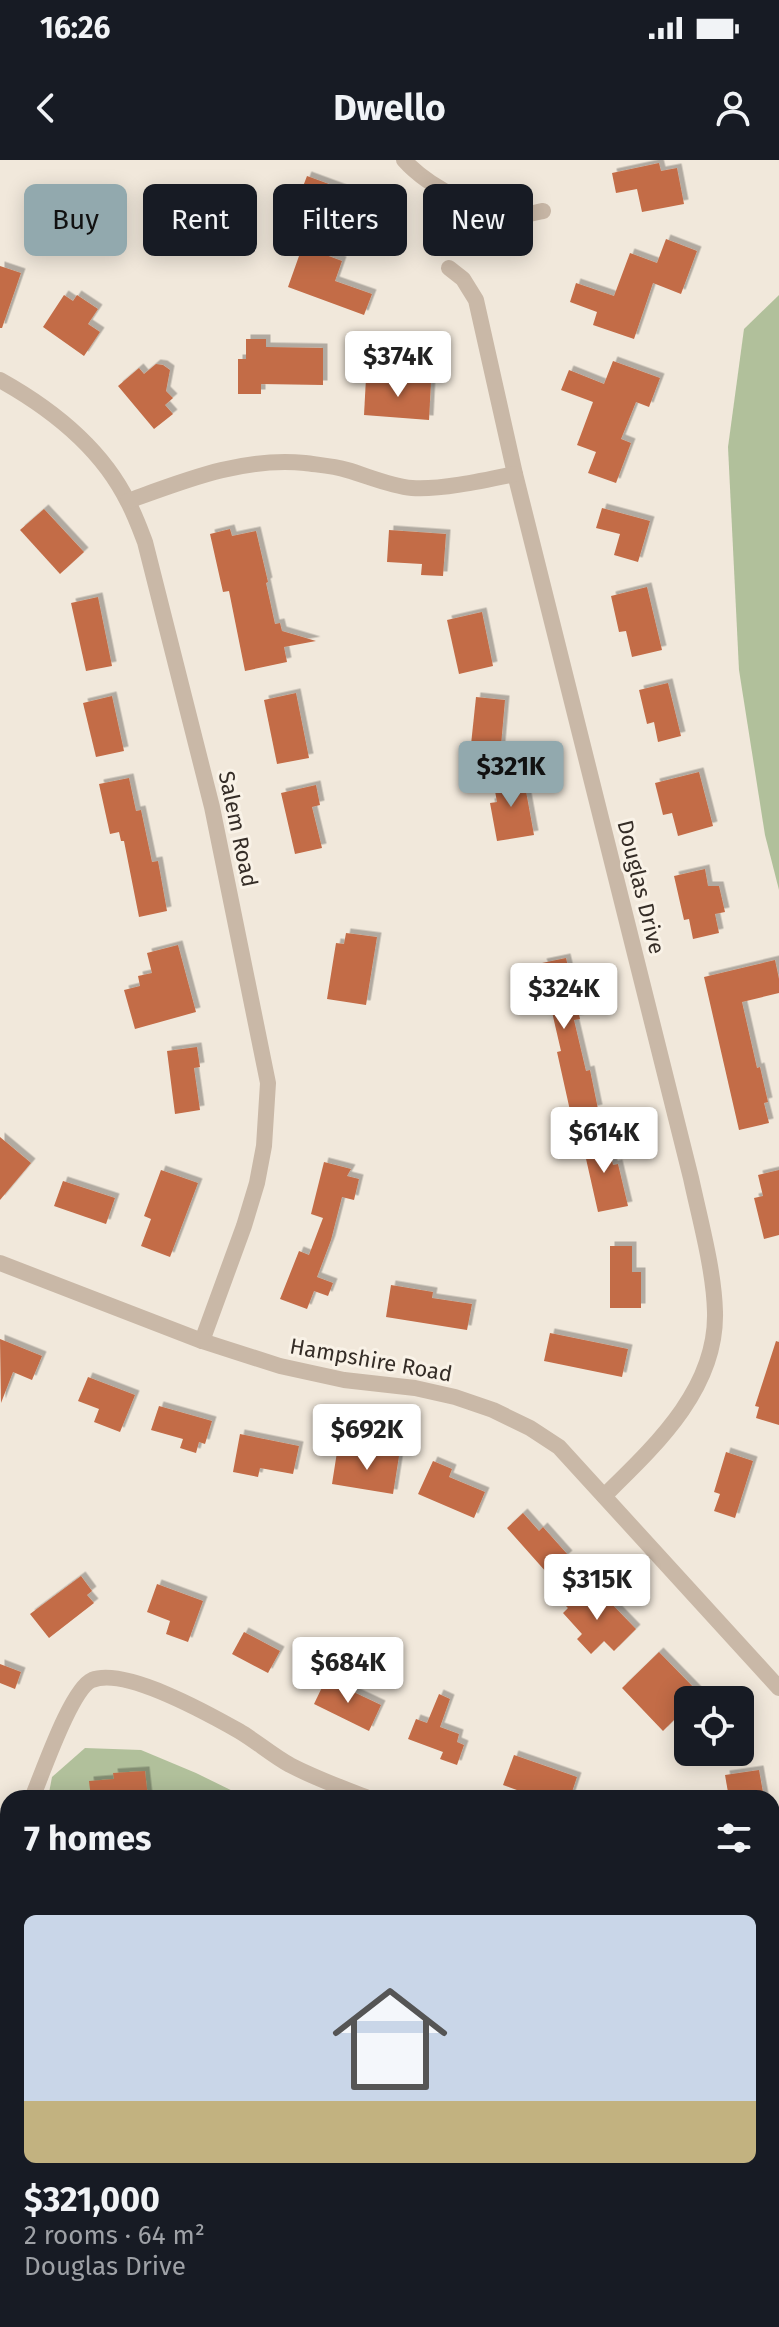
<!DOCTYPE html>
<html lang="en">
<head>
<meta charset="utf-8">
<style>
	body { margin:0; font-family:"Fira Sans",sans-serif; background:#20242c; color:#f1f3f6; height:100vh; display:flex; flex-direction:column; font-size:30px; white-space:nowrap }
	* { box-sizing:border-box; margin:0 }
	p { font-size:26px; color:#9ea1a6 }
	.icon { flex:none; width:44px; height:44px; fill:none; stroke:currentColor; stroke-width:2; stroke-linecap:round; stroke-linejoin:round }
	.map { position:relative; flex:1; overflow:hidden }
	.panel { position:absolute; left:0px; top:1630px; width:780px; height:538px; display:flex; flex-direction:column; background:#171b24; border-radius:24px 24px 0 0; box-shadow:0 4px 20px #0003 }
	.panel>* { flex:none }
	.top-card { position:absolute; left:24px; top:24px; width:732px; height:72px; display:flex; gap:16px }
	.controls { position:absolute; left:674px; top:1526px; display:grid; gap:16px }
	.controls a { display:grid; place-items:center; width:80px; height:80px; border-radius:12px; background:#171b24; box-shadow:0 4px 20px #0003; font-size:40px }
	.price { position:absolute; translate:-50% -68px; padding:0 18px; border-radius:8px; background:#fff; color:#222; font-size:26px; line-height:52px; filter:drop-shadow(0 2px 4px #0008) }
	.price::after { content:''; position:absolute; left:50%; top:48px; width:24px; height:18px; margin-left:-12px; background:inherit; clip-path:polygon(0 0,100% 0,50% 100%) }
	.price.active { background:#92a9ae; color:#111 }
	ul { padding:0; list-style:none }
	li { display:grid; align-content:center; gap:16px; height:424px; padding:0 24px }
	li+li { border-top:2px solid #363941 }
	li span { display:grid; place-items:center; height:248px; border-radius:12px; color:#555 }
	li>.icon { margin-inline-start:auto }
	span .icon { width:144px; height:144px; fill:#fffc; stroke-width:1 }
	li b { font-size:34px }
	h2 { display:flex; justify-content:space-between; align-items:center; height:96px; padding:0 24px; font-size:34px }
	.tag { padding:0 28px; border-radius:12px; background:#171b24; box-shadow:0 4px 20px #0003; font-size:28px; line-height:72px }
	.tag.active { background:#92a9ae; color:#111 }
	.status { display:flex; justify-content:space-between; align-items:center; height:56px; padding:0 40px; background:#171b24; direction:ltr }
	.status svg { height:22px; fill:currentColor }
	header { display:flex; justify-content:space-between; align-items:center; height:104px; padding:0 24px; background:#171b24; font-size:36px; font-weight:700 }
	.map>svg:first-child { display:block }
	.green { fill:#b1c09b }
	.building { fill:#c36c47; filter:url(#shadow) }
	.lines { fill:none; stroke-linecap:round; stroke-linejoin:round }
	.minor { stroke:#c9b8a7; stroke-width:16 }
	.tertiary { stroke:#c9b8a7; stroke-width:20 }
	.labels { text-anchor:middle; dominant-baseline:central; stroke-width:6; stroke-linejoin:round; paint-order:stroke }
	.street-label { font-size:22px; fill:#352d27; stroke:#f9f2e7 }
</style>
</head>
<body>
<div class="status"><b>16:26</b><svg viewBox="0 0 49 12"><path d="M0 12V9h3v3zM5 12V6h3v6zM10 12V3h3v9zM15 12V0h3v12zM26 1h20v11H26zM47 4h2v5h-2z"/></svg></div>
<header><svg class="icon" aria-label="back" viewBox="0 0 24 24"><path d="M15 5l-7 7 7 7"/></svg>Dwello<svg class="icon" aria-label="person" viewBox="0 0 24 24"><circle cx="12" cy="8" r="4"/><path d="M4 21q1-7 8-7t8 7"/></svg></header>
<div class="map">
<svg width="779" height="2167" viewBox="0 0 779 2167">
	<defs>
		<filter id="shadow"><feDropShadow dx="4.5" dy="-4.5" stdDeviation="0" flood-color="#0004"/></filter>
	</defs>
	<rect width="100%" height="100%" fill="#f1e8db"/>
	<g class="green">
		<path d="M779,135V730L765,675L739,510L728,287L744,169Z"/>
		<path d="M85,1588L141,1590L196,1613L247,1638H48L52,1617Z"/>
		<path d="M772,1926L779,1935V2147L772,2145Z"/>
	</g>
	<g class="building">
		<path d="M659,3L661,11L677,8L684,44L642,52L637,29L616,33L612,13Z"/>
		<path d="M307,16L386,45L379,65L342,51L326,95L342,101L335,121L372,134L364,155L288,127L310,65L291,58Z"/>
		<path d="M666,79L697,91L681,134L653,123L634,179L593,165L597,152L570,142L576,123L614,136L630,93L657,103Z"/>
		<path d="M0,106L21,113L2,168H0Z"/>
		<path d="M64,135L73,141L77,135L98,149L88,164L100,172L84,196L43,167Z"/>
		<path d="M246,179H266V187L323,188V225L261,224V234H238V199H246Z"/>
		<path d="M613,201L660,218L649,247L636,242L621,279L631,283L616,323L588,313L596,292L577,285L593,242L561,230L569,210L604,224Z"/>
		<path d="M156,204L163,205L170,210L166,231L173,238L165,245L173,254L154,269L118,226L139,208L144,214Z"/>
		<path d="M366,218L431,222L429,260L364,255Z"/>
		<path d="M602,348L650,361L638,402L614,395L620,374L596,368Z"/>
		<path d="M44,349L84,392L60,414L20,370Z"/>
		<path d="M230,369L232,376L256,371L268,422L266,423L275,464L280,463L282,471L316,481L284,487L287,502L245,511L229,431L223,432L210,374Z"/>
		<path d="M389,370L446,374L443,416L421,415L422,404L387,402Z"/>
		<path d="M647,427L662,490L632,497L626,471L619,472L611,436Z"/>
		<path d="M98,437L112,506L86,511L71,443Z"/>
		<path d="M482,452L493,506L459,514L447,460Z"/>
		<path d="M668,523L681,576L658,582L654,562L647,564L639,530Z"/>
		<path d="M296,533L309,598L277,604L264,540Z"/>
		<path d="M112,536L124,591L96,597L83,543Z"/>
		<path d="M476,537L505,540L500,597L470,594Z"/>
		<path d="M699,612L713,666L678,676L672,653L663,655L655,623Z"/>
		<path d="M523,615L534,675L497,681L490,643L497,642L493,620Z"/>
		<path d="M129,618L136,651L141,650L152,702L158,701L167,751L139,757L124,681H121L119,672L110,674L99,624Z"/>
		<path d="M316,625L320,645L312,647L322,688L295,694L281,633Z"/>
		<path d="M705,709L708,726H719L725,752L715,754L719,773L693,779L689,759L684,760L674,716Z"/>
		<path d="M346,773L377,777L366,845L327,839L336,783L344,784Z"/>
		<path d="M178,785L196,852L135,869L124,830L140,826L138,816L152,813L147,793Z"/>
		<path d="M566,798L580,859L574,860L586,911L590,910L598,949L571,955L557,892L561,891L552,852L536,855L527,812L544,808L542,803Z"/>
		<path d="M775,800L779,819V833L742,842L757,908L760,907L768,942L764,943L769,963L739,970L704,817Z"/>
		<path d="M197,887L200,907L194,908L200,950L175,954L167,891Z"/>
		<path d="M606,975L613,1005L618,1004L628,1046L598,1052L582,981Z"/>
		<path d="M0,977L31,1003L0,1040Z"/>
		<path d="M324,1002L351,1009L347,1016L359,1019L354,1040L342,1037L331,1080L317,1117L333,1123L328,1136L314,1131L307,1149L280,1139L299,1091L309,1095L323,1058L311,1054Z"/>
		<path d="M161,1010L198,1023L170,1097L141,1086L151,1059L144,1056Z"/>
		<path d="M779,1010V1075L764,1079L754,1038L763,1036L758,1015Z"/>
		<path d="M63,1021L115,1038L106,1064L54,1046Z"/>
		<path d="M610,1086H632V1112H641V1148H610Z"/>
		<path d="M391,1125L433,1132L432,1138L472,1144L467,1170L386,1157Z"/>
		<path d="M550,1173L628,1189L622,1217L544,1201Z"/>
		<path d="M0,1179L42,1196L32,1220L13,1212L1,1243Z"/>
		<path d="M776,1181L779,1182V1265L756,1258L759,1247L755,1246Z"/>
		<path d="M88,1217L135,1235L120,1272L94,1262L99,1249L78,1241Z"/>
		<path d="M159,1246L212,1261L205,1284L199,1282L196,1293L180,1288L183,1279L151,1270Z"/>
		<path d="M240,1274L299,1286L293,1314L260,1308L258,1317L233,1312Z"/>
		<path d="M337,1292L372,1298L373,1292L399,1296L393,1334L332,1324Z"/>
		<path d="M726,1292L753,1301L735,1358L714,1351L720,1334L714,1332Z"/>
		<path d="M433,1301L452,1309L449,1317L485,1332L474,1358L418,1334Z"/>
		<path d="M523,1353L539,1371L543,1367L568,1395L547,1413L507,1368Z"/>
		<path d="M81,1416L92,1431L87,1435L94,1443L49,1478L30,1454Z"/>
		<path d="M157,1424L203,1441L188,1482L166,1474L170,1461L147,1452Z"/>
		<path d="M577,1427L595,1446L605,1437L636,1469L614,1491L604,1481L591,1494L577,1479L582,1474L563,1453L568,1448L562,1442Z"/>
		<path d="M244,1472L280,1491L268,1513L232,1494Z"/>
		<path d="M659,1492L700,1534L694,1540H688V1546L663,1571L622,1528Z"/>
		<path d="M0,1504L21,1512L15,1529L0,1523Z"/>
		<path d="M326,1519L381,1545L369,1571L314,1544Z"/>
		<path d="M439,1534L450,1539L440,1567L459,1574L457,1582L464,1585L457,1605L440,1599L443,1592L408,1579L416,1559L427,1563Z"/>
		<path d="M514,1595L577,1617L570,1638H539L503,1625Z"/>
		<path d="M759,1610L764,1638H729L725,1615Z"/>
		<path d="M145,1611L148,1638H91L89,1621L114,1619L113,1613Z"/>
	</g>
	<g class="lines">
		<g class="minor">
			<path d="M404,0C428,27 487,58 524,55C531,54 537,52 543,51"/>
			<path d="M449,108L463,119L476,140L515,314L691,1018C700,1060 714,1110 715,1152C717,1229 655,1286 604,1336"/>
			<path d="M0,220C52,249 101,287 128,342C135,355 140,369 145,382L212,647L268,923L264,986L257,1023L244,1066L202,1181"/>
			<path d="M128,341C186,320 242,297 305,303C319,305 334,306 347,310C368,316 390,326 412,328C441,330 486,320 515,314"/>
			<path d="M0,1103L202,1181L280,1206L344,1220L415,1228L455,1237L493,1250L530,1268L559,1287L779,1528"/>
			<path d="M32,1638C42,1615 71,1529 92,1520C125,1507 209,1554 239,1571C256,1581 272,1595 290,1605C315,1618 342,1628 368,1638"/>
			<path d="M772,1740L779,1737"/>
			<path d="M0,1846L8,1817"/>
			<path d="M772,2122L779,2125"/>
			<path d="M302,2167L304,2160"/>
		</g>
		<g class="tertiary">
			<path d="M0,2042L8,2044"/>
			<path d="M325,2160L344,2167"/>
		</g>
	</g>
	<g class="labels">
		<g class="street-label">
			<text transform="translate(238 669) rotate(78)">Salem Road</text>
			<text transform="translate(641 727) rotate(76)">Douglas Drive</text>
			<text transform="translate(371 1200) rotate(10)">Hampshire Road</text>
		</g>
	</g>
</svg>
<div class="controls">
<a><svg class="icon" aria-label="locate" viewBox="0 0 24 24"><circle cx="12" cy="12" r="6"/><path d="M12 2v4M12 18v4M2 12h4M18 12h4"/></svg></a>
</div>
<b class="price" style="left:398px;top:239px">$374K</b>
<b class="price active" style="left:511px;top:649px">$321K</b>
<b class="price" style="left:564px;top:871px">$324K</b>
<b class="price" style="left:604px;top:1015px">$614K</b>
<b class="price" style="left:367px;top:1312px">$692K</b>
<b class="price" style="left:597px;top:1462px">$315K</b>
<b class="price" style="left:348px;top:1545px">$684K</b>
<div class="top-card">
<a class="tag active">Buy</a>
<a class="tag">Rent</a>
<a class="tag">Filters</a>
<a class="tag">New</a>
</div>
<section class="panel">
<h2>7 homes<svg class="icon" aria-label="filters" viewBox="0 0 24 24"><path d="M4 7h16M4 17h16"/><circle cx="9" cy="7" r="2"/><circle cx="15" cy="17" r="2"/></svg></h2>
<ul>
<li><span style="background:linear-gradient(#c9d6e8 75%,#c2b280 0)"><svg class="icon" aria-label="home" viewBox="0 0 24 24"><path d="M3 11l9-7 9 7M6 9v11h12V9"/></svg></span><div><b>$321,000</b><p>2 rooms · 64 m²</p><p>Douglas Drive</p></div></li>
</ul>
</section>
</div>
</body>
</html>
